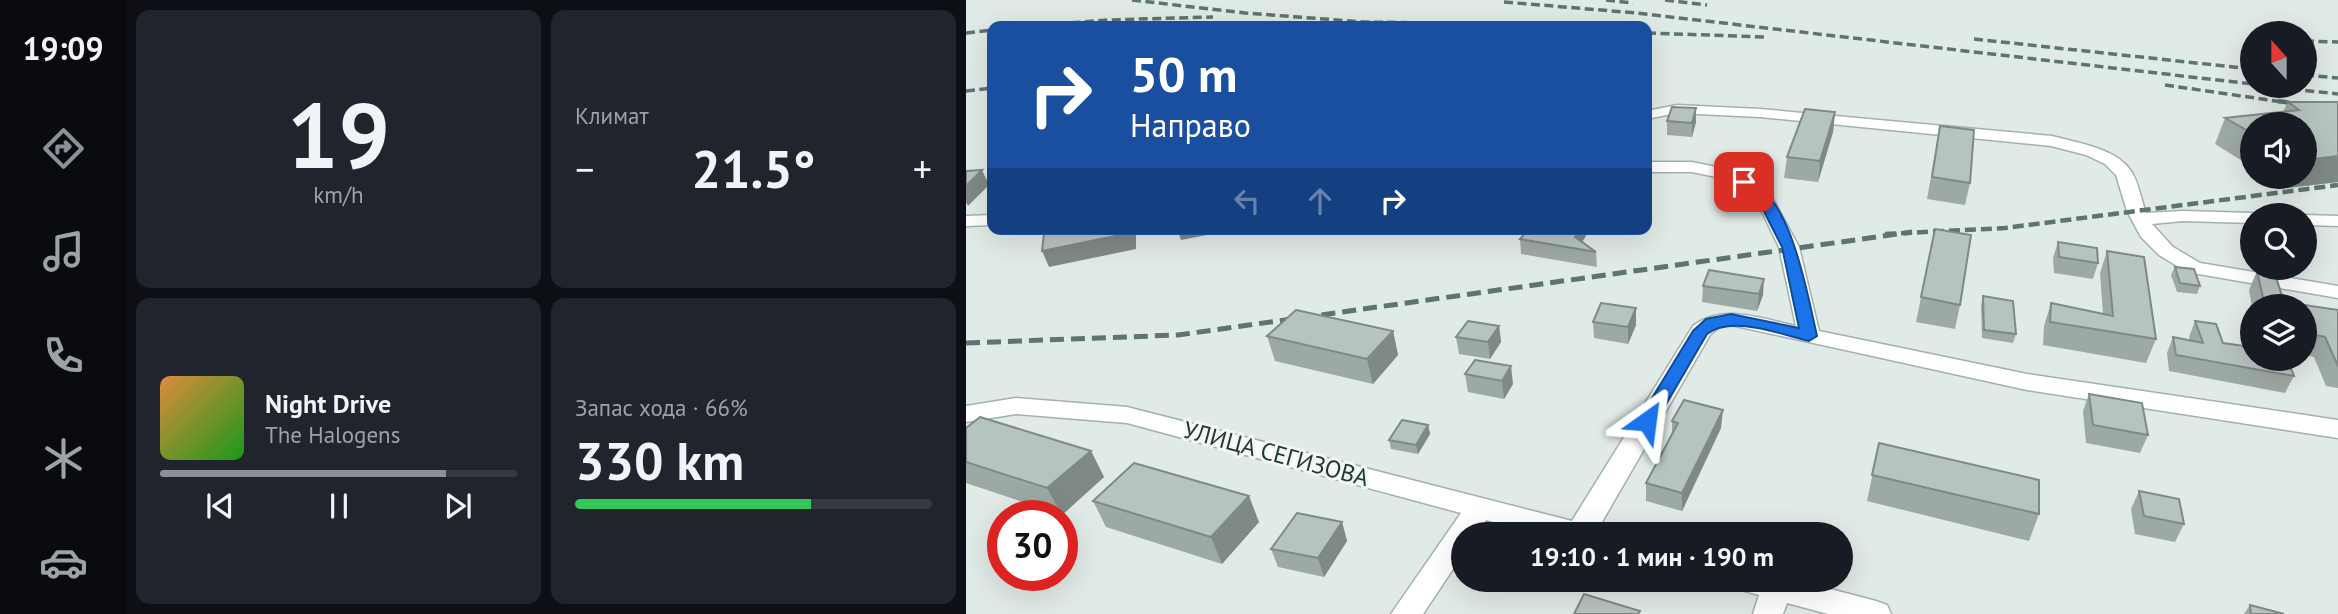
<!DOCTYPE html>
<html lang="ru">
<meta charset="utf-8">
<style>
:root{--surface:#171b24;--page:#20242c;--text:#f1f3f6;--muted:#9ea1a6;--line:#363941;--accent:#8c9099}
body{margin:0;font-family:"PT Sans",sans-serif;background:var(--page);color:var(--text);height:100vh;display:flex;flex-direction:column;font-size:26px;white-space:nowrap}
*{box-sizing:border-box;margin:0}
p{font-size:23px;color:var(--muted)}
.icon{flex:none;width:38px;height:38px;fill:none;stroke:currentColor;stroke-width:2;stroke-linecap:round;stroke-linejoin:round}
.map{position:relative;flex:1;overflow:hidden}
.side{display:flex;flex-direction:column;gap:10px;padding:10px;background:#0d0f14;width:840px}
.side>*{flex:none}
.top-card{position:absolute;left:21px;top:21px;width:665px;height:214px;border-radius:14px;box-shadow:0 7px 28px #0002;background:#1a4fa0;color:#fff;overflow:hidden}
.needle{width:46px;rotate:339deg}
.fabs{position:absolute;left:1274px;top:21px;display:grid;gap:14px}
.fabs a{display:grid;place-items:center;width:77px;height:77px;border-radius:50%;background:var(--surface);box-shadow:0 7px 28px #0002;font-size:35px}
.speed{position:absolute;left:21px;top:500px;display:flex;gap:14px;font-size:35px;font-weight:700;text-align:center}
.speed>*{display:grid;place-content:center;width:91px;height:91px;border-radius:50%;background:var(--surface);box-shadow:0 7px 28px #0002;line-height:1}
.speed .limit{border:10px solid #d22;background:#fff;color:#111}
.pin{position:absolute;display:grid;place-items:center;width:60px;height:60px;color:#fff;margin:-30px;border-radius:14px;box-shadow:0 4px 10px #0006}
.me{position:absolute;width:77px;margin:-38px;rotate:31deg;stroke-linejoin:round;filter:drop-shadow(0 0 5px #0008)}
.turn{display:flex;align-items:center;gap:24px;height:147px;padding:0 28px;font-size:32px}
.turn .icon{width:91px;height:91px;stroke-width:2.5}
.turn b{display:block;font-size:49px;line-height:60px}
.lanes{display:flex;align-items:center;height:66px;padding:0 28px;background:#0003;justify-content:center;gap:35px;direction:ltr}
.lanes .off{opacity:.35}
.big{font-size:52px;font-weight:700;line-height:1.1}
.side .tile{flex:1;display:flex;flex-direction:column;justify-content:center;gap:10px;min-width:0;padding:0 24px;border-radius:14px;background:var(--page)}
.side .dial{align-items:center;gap:0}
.dial b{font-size:91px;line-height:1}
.song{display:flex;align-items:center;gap:21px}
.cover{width:84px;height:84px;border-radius:10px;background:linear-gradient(135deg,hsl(30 70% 55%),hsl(120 70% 35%))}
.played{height:7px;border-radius:4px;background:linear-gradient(90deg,var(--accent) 80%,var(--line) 80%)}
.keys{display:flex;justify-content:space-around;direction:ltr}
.heat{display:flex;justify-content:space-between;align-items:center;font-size:38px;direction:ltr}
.charge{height:10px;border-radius:5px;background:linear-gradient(90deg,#34c759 66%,var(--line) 0)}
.side .tiles{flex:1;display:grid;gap:10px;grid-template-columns:repeat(2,1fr)}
.trip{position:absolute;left:485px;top:522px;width:402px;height:70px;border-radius:35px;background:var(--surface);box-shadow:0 7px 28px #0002;font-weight:700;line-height:70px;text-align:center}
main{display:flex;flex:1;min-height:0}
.dock{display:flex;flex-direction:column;width:126px;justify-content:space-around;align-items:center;background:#090b0e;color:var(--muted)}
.dock .icon{width:49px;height:49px}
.dock .active{color:var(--accent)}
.dock b{font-size:32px;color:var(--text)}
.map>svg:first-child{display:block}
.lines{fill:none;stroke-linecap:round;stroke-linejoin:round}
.minor-casing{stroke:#a3b1ad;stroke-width:3}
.minor{fill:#fff;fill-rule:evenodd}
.rail-far2{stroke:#5d746f;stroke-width:3.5;stroke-dasharray:9 4.5;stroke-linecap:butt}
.rail-far1{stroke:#5d746f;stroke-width:4.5;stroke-dasharray:11 5;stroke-linecap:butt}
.rail{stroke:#5d746f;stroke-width:5;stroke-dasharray:14 7;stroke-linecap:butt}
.wall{fill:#9da9a4}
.shaded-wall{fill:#7f8986}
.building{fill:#b6c4bf;stroke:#7f8986;stroke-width:2}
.route{fill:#1a73e8;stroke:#114b97;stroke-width:2}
.labels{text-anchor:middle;stroke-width:6;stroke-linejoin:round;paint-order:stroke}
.near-street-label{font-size:24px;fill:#223834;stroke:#f0f7f4}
</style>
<main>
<nav class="dock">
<b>19:09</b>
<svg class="icon active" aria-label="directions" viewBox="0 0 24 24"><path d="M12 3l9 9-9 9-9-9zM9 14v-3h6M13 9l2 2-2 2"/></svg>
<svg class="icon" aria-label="music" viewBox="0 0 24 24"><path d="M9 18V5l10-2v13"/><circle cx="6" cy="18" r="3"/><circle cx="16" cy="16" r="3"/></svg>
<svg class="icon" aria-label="phone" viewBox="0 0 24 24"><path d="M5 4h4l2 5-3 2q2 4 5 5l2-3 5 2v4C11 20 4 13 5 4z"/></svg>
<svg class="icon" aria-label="climate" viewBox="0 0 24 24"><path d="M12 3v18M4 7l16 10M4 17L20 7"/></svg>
<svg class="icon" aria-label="car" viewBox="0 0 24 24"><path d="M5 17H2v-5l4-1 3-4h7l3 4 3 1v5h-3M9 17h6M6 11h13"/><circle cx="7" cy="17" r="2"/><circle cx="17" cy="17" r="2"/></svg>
</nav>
<section class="side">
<div class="tiles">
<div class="tile dial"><b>19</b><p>km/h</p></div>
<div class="tile"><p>Климат</p>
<div class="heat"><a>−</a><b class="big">21.5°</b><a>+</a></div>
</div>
<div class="tile">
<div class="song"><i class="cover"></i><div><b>Night Drive</b><p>The Halogens</p></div></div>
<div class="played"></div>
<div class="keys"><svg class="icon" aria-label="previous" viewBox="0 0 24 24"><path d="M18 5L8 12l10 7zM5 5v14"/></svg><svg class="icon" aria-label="pause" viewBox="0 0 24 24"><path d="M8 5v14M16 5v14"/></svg><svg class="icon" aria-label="next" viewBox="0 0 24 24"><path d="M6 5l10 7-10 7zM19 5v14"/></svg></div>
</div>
<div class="tile"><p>Запас хода · 66%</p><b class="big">330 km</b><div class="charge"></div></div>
</div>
</section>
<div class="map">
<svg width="1372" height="614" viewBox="0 0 1372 614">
<rect width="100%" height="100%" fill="#e0eae6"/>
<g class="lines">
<defs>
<g id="minor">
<path d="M711,105L794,109L1086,136C1111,143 1150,148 1165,171C1173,183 1175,200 1180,213L1217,211L1286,213L1293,215H1286V223L1217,221L1186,224L1207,247L1234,263L1372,286V298L1221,272L1193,255L1175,237L1161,211L1150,175L1139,164L1120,155L1085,146L794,117L711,113L681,119V111Z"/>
<path d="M681,162H726L755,168L801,188L833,247L853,331L1061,374L1372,420V438L1061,390L765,325L753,327L744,335L629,534H573L520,520L511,534H497V554L457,614H425L495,513L161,423L50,414L0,422V406L50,398L161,407L606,521L727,326C757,303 796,319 830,326L813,247L788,195L750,177L726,172H681Z"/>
<path d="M26,215V225L0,226V216Z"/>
<path d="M1336,215H1339L1372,216V226L1339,225V215Z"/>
<path d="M763,579H826L910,601L921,605L925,614H862L821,603L817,614H787L793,595L768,588Z"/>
</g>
</defs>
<use href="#minor" class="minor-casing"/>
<use href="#minor" class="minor"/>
<g class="rail-far2">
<path d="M166,0L279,13L398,22L648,26"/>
<path d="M640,0L667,3"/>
<path d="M699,0L741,5"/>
<path d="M538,2L670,13L1286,84"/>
<path d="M65,26L142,20L247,17"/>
<path d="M0,33L26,30"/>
<path d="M681,33L800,37"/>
<path d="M1008,39L1286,69"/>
<path d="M1339,41L1372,42"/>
<path d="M1339,75L1372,78"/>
<path d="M1199,85L1324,103"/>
<path d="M1299,86L1372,94"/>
<path d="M0,91L26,88"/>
</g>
<g class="rail-far1">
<path d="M1312,101L1372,110"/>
<path d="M919,234L1039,228L1372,185"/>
</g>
<path class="rail" d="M0,343L212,335L946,232"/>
</g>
<g class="wall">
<path d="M1322,102H1372V182L1321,188L1302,177H1339V124H1286V167L1249,144L1259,118L1317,112Z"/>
<path d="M869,112L867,132L852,182L818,178L821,157Z"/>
<path d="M701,121L730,122L726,137L701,135Z"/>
<path d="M974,126L1004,183L999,205L961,199Z"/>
<path d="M624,229L616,242L630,252L631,267L555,254L554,239Z"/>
<path d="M969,229L994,305L989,329L950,322Z"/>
<path d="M1092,242L1132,263L1127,279L1088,273L1087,258Z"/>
<path d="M1141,251L1190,339L1180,363L1077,345L1078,326L1085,303L1137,314L1134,273Z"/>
<path d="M1209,267L1234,286L1231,294L1211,292L1205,275Z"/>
<path d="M1291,271L1318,302L1372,310V388L1360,386L1348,357L1339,355V306L1286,307L1283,290Z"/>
<path d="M737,286L797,295L791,311L736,302Z"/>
<path d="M1017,296L1050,334L1047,343L1016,338L1015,305Z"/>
<path d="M670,308V325L662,344L628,338L627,322Z"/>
<path d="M1229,321L1257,343L1328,376L1319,393L1203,371L1201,353L1207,337L1224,340L1223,337Z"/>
<path d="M533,326L535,342L524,359L493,354L490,337Z"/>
<path d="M427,331L432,355L407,384L309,361L301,336Z"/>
<path d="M499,374L547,384L538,399L502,392Z"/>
<path d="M1123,394L1182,435L1174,453L1120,443L1117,411Z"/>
<path d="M706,421L755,428L716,511L680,501V483L706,435Z"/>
<path d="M462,425L464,434L452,454L425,449L423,440Z"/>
<path d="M0,428L125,451L138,477L96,515L0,483Z"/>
<path d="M913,443L1073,514L1063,541L901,501Z"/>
<path d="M1173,491L1218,524L1209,542L1169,534L1165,509Z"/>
<path d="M127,501L293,522L256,564L140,527Z"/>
<path d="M376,522L381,541L358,577L312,567L305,549Z"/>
<path d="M1284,605L1318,614H1278Z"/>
</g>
<g class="shaded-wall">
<path d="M730,108V122L726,137V123Z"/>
<path d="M869,112L867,132L852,182L854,161Z"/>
<path d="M1372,156V182L1321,188L1326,177H1339V160Z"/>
<path d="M16,170L23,185L2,206L0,202V186Z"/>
<path d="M164,229H168L170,233V249L83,267L76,251Z"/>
<path d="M211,229H272L215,240Z"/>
<path d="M614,229H624L612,249L609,237Z"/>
<path d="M798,279L797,295L791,311L793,294Z"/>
<path d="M670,308V325L662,344V327Z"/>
<path d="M533,326L535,342L524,359L522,342Z"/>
<path d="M427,331L432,355L407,384L401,359Z"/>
<path d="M545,366L547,384L538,399L536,381Z"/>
<path d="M757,410L755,428L716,511V493Z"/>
<path d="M462,425L464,434L452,454L450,445Z"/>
<path d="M125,451L138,477L96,515L81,488Z"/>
<path d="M283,496L293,522L256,564L245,537Z"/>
<path d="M376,522L381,541L358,577L352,558Z"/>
</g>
<g class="building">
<path d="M1322,102H1372V156L1339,160V124H1286V133L1259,118L1333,110Z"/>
<path d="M706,107L730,108L726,123L701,121Z"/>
<path d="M839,109L869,112L854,161L821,157Z"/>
<path d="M974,126L1008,130L1004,183L966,177Z"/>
<path d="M16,170L0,186V171Z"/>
<path d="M102,229H164V233L76,251L78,234Z"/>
<path d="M563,229H614L609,237L630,252L554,239Z"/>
<path d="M969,229L1005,235L994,305L955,297Z"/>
<path d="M1092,242L1131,248L1132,263L1093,257Z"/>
<path d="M1141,251L1178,257L1190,339L1084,322L1085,303L1147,316Z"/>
<path d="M1209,267L1228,269L1234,286L1214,283Z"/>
<path d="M743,270L798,279L793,294L737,286Z"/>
<path d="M1291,271L1309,274L1318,302L1372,310V366L1359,337L1339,333V306H1299Z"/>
<path d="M1017,296L1047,301L1050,334L1018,330Z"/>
<path d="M635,303L670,308L662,327L627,322Z"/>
<path d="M330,310L427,331L401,359L301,336Z"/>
<path d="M502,321L533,326L522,342L490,337Z"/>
<path d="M1229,321L1250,324L1257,343L1286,347V359H1321L1328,376L1210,355L1207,337L1237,343Z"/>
<path d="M509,360L545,366L536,381L499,374Z"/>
<path d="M1123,394L1176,403L1182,435L1127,425Z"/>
<path d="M718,400L757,410L716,493L680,483L712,423L706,421Z"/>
<path d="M14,417L125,451L81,488L0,462V428Z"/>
<path d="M436,420L462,425L450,445L423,440Z"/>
<path d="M913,443L1073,480V514L906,475Z"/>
<path d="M168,463L283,496L245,537L127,501Z"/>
<path d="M1173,491L1213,499L1218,524L1178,516Z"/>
<path d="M331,513L376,522L352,558L305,549Z"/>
<path d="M618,594L674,611L672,614H608Z"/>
<path d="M1284,605L1318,614H1285Z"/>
</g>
<path class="route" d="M778,178C825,192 841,293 851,336L843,341C813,334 766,315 741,334L688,425H674L672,421L727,331L740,319L765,314L833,328L816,247L789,194L772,182Z"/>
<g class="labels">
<g class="near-street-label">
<text transform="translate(310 454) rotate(15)" y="8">УЛИЦА СЕГИЗОВА</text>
</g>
</g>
</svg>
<div class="fabs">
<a><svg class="needle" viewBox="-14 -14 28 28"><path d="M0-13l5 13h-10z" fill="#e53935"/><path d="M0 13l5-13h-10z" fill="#9ea1a6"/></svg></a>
<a><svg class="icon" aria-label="sound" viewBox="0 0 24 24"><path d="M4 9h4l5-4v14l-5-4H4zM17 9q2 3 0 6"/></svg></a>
<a><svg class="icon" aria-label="search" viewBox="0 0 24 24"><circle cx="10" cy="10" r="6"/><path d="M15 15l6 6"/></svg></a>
<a><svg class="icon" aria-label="layers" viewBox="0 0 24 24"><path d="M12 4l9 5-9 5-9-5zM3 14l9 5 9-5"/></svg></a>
</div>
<div class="speed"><div class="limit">30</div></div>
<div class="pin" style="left:778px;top:182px;background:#d93025"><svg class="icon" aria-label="arrive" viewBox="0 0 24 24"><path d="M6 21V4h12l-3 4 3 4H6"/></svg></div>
<svg class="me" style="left:681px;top:421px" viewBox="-20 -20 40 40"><path d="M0-17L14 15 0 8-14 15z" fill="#1a73e8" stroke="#fff" stroke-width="4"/></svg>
<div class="trip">19:10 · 1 мин · 190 m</div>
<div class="top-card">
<div class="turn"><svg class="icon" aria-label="right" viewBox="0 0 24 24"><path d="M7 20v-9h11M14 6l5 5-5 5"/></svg><div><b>50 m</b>Направо</div></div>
<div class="lanes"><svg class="icon off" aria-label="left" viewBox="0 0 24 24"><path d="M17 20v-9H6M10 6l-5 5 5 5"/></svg><svg class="icon off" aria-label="ahead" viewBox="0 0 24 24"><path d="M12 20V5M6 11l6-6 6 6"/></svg><svg class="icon" aria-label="right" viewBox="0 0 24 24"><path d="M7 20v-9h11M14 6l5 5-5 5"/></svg></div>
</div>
</div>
</main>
